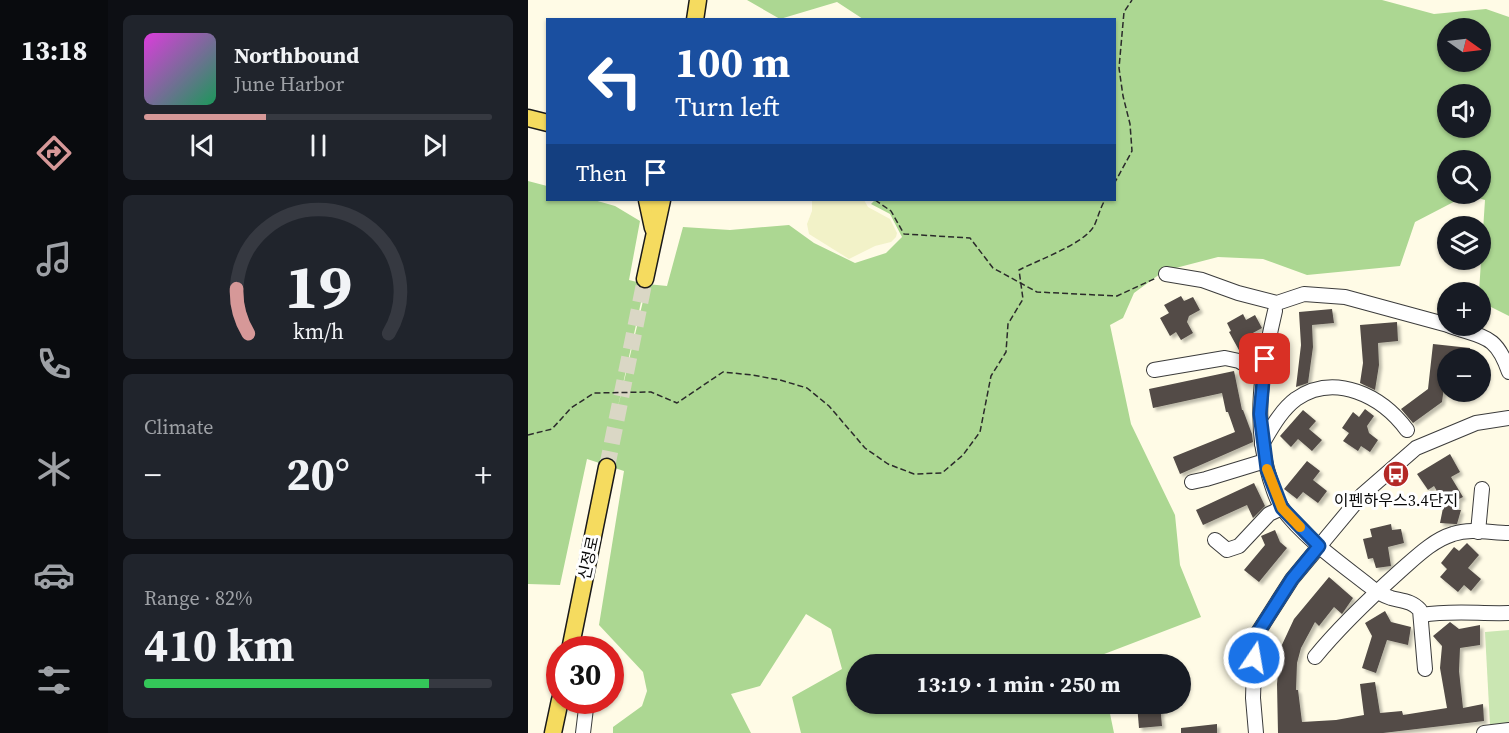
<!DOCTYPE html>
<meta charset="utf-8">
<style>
:root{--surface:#171b24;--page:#20242c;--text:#f1f3f6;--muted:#9ea1a6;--line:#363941;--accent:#d69898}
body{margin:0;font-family:"Source Serif 4","Noto Sans KR",serif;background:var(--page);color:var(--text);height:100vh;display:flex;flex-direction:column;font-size:22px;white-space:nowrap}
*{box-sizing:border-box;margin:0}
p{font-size:20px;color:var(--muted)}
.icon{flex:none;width:33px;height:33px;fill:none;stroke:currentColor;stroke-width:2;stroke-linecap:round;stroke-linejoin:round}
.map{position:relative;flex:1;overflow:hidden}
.side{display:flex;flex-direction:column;gap:15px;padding:15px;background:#0d0f14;width:420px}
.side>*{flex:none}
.banner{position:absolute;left:18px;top:18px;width:570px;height:183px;border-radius:0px;box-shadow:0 2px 4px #0004;background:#1a4fa0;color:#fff;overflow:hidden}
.needle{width:39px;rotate:104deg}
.fabs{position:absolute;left:909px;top:18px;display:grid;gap:12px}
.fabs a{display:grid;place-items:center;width:54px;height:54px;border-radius:50%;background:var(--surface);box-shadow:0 2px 4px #0004;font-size:30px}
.speed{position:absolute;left:18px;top:636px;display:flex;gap:12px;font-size:30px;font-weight:700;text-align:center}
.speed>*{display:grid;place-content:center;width:78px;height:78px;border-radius:50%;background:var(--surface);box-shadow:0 2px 4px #0004;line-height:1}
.speed .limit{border:9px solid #d22;background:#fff;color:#111}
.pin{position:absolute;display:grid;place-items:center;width:51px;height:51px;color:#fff;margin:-26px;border-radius:12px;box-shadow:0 3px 9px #0006}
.me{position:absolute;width:66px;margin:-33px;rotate:12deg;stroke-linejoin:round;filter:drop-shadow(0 0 4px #0008)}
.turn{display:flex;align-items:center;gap:21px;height:126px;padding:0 30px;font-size:27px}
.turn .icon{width:78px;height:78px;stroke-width:2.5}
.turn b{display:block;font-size:42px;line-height:51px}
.then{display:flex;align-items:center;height:57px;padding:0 30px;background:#0003;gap:12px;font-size:22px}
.big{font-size:45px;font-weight:700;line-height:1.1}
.side .card{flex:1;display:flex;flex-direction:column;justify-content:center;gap:9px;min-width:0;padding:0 21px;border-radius:9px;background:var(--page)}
.side .dial{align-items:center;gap:0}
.dial svg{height:156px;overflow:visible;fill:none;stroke:var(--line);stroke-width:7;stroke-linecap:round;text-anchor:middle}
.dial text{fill:var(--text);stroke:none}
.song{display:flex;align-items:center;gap:18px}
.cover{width:72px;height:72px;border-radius:9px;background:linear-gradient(135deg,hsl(300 70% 55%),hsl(150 70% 35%))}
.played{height:6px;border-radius:3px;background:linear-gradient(90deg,var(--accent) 35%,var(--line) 35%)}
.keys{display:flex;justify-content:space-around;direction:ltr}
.heat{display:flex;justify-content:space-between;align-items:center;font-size:33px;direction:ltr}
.charge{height:9px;border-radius:4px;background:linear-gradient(90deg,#34c759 82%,var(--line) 0)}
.trip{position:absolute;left:318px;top:654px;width:345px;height:60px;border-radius:30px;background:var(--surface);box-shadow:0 2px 4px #0004;font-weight:700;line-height:60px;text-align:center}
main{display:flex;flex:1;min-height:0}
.dock{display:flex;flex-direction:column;width:108px;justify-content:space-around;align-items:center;background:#090b0e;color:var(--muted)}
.dock .icon{width:42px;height:42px}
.dock .current{color:var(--accent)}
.dock b{font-size:27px;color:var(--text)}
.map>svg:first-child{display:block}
.farmland{fill:#f2f2c8}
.green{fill:#cae6b2}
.forest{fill:#acd792;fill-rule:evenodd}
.building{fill:#524b46;filter:url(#shadow)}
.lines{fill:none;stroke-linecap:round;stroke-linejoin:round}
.major-tunnel{stroke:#dad7c5;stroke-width:16;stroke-dasharray:16 8;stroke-linecap:butt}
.minor-casing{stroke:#3c3c3c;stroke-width:16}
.major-casing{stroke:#1a1a1a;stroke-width:19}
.path{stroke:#2b2b2b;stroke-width:1.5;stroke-dasharray:6 3;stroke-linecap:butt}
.minor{stroke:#fff;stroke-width:14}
.major{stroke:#f5db5f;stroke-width:16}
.route-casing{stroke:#114b97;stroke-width:15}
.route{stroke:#1a73e8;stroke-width:10}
.slow{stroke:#f59e0b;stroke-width:10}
.labels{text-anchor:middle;stroke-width:6;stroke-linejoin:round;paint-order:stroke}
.poi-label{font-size:16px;fill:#090909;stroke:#fff}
.street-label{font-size:16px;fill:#090909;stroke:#fff}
</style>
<main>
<nav class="dock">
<b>13:18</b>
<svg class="icon current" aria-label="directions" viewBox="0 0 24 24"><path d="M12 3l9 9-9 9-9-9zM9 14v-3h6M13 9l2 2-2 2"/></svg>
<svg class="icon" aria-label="music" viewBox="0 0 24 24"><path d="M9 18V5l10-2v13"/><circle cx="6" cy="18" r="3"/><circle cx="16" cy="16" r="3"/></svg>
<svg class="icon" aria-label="phone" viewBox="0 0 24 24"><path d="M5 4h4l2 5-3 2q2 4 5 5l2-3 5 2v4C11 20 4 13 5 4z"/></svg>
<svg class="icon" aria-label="climate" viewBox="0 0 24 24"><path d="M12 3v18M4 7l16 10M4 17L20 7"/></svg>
<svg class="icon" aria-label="car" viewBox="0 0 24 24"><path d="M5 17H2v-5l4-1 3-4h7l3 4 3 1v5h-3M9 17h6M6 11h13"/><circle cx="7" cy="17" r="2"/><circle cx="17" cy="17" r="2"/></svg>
<svg class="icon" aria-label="filters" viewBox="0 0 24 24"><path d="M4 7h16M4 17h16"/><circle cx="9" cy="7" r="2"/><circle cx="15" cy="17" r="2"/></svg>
</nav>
<section class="side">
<div class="card">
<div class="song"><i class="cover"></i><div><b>Northbound</b><p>June Harbor</p></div></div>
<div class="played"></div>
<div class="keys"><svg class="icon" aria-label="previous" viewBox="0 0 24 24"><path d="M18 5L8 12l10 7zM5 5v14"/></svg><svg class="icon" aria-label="pause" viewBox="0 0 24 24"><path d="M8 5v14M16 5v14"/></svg><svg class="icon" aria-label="next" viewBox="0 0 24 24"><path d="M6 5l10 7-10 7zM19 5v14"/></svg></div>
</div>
<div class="card dial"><svg viewBox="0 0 100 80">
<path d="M14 69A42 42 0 1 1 86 69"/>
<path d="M14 69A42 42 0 0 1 8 46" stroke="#d69898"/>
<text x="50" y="56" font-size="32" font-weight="700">19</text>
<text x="50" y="72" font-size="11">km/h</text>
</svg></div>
<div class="card"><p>Climate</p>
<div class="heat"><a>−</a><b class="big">20°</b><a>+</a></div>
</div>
<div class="card"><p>Range · 82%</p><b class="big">410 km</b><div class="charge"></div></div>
</section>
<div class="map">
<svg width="981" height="733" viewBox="0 0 981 733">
<defs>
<filter id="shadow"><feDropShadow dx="3" dy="3" stdDeviation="1.5" flood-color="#0004"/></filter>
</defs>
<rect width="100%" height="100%" fill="#fffbe6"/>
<path class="farmland" d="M284,200H336L340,207L362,219L369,233L368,237L363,242L347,246L321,259L281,234L279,224L284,211Z"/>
<path class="green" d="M981,630V724L962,725L957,632Z"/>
<path class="forest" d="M219,0H854L906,14L958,9L981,17V316L953,302L951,292L957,200L939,195L887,222L872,266L779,275L735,259L690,257L636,271L606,293L595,318L582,325L603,424L647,515L652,565L673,617L571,656L572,664H328V704H580L586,733H273L264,697L314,669L303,629L278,614L232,686L203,694L223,733H85V727L114,706L119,691L115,672L71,625L96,471L59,459L32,585L0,584V181L19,186L20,200H66L87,206L112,221L101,280L117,284L89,411L119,284L139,286L155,227L202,230L261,225L286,243L327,263L358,253L374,237L362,214L343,204L347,200H586V20L335,19L309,2L252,19ZM920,28H952V62H920ZM920,94H952V128H920ZM920,160H952V194H920Z"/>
<g class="building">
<path d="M653,296L656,301L665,297L672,310L661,316L659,322L665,333L653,340L648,332L642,336L632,318L641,313L636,305Z"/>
<path d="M804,309L806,323L784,325L785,347L780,383L768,387L773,345L771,312Z"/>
<path d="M715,314L718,320L727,315L734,328L723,334L722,341L728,352L720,356L712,352L701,332L703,331L699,323Z"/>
<path d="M869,322L870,341L850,343L851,365L847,390L832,383L835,363L832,325Z"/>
<path d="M905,344L942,348L941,358H920L914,402L885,423L873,409L900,389Z"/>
<path d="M706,371L714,410H715L724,434L725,442L652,474L645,457L707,432L700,412H698L694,393L625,408L621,389Z"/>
<path d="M837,409L846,416L839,426L841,433L850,440L842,452L833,446L830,451L815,441L821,433L814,428L825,412L831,417Z"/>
<path d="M775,410L788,421L781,429L794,440L784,451L770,439L763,447L752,436Z"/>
<path d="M922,454L932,472L923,477L935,497L931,499L930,510H933L929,524H927L912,523L916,503L906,486L900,490L889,474Z"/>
<path d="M779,461L792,471L785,480L799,491L790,503L775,492L769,499L756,489Z"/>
<path d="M726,483L737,506L725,518L719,505L675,525L668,510Z"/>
<path d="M863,524L864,530L873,529L876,543L860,547L863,566L848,568L845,558L840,559L835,539L844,537L842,529Z"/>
<path d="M747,530L752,542L759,548L731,582L716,570L737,545L733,536Z"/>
<path d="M939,543L951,555L940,568L953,579L943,591L936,585L930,592L912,577L919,569L913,563L926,547L931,551Z"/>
<path d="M801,577L825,598L814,614L806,607L791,626L787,622L773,648L769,663L768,690H770L774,722L808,720L836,715L832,684L847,682L852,713L874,711L875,715L919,708L912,668L914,646L905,636L922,622L931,629L952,625V645L932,648L931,671L935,708L955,704L956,721L855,733H750L749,684L752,649L766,619Z"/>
<path d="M857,611L863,622L883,627L880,645L859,640L848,673L834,668L844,636L837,623Z"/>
<path d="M609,704H632L634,726L611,728Z"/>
<path d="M689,724V733H653V728Z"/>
</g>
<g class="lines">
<path class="major-tunnel" d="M79,467L117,279"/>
<defs>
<g id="minor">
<path d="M638,274L674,280L710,293L749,303L776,294L817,297L920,325"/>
<path d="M747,311C734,366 724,423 742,479C745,488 748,500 754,508C775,537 812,563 840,585C847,591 854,595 863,598C875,601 884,601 892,610L897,669"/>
<path d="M922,326C956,338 968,334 981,372"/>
<path d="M626,370L697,358L711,361L735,375"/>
<path d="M734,444C743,429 753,410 768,399C807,372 854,396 879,430"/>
<path d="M664,482L678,479L737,461"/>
<path d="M950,532L954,489"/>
<path d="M687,540L699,550L711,546L741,514L754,508"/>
<path d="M894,615C923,610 952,614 981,613"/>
<path d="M787,657C813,625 842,598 872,571C888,557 905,540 925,534C943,528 963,533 981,533"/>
<path d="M55,733L59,700"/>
<path d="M728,733L725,698L727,637L764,579L834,495L888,448L948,423L981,418"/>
<path d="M956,733L981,730"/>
</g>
<g id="major">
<path d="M167,20L170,0"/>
<path d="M0,118L20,123"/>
<path d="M119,200L125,228"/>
<path d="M117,279L134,200"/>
<path d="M42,650L79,467"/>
<path d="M25,733L32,700"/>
</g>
</defs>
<use href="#minor" class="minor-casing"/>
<use href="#major" class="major-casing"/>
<g class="path">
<path d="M586,184L604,151L602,124L595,96L591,68L596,12L604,0"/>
<path d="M347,200L363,211L376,234L442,238L465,268L509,292L589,296L628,278"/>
<path d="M0,435L24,429L43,408L66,393L123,392L149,403L195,372L224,375L252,380L279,388L301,406L337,448L360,464L386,474L414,473L435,455L452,432L463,376L478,352L480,324L495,299L491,270C510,260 556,244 566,226C570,218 572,208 577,200"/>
</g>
<use href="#minor" class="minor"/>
<use href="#major" class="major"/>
</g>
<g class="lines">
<defs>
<path id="route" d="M726,658L727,637L764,579L791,546L754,508L739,469L732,414L737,359"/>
</defs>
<use href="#route" class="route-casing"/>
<use href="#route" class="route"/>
<path class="slow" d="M739,469L754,508L772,527"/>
</g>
<defs>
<symbol id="bus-disc" viewBox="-11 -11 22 22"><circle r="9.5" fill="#b42926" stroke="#fff"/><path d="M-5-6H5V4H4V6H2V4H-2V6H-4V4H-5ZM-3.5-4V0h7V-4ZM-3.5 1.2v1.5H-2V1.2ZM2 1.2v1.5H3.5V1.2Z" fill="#fff"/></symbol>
</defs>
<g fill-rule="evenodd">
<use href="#bus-disc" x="853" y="459" width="30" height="30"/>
</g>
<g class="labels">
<g class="poi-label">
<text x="868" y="506">이펜하우스3.4단지</text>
</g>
<g class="street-label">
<text transform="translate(60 558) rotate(-78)" y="6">신정로</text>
</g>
</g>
</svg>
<div class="fabs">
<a><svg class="needle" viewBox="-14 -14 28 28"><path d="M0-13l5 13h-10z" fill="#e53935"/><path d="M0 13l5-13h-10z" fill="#9ea1a6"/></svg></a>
<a><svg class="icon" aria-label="sound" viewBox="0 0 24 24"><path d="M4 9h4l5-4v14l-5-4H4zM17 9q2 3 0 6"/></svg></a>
<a><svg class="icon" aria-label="search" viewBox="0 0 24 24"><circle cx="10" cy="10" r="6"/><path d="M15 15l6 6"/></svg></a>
<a><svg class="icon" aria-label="layers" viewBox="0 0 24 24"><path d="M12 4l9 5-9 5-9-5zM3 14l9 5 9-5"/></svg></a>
<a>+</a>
<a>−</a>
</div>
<div class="speed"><div class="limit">30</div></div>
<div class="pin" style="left:737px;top:359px;background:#d93025"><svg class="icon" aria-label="arrive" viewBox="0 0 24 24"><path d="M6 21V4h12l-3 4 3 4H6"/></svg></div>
<svg class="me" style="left:726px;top:658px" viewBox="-20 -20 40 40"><circle r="17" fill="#1a73e8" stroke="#fff" stroke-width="3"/><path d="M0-11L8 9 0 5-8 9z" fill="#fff"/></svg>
<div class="trip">13:19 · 1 min · 250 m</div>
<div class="banner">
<div class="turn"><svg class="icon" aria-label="left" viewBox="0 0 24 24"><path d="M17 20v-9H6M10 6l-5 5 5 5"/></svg><div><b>100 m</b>Turn left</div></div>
<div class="then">Then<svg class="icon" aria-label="arrive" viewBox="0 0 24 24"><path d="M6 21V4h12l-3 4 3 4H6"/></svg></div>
</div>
</div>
</main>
